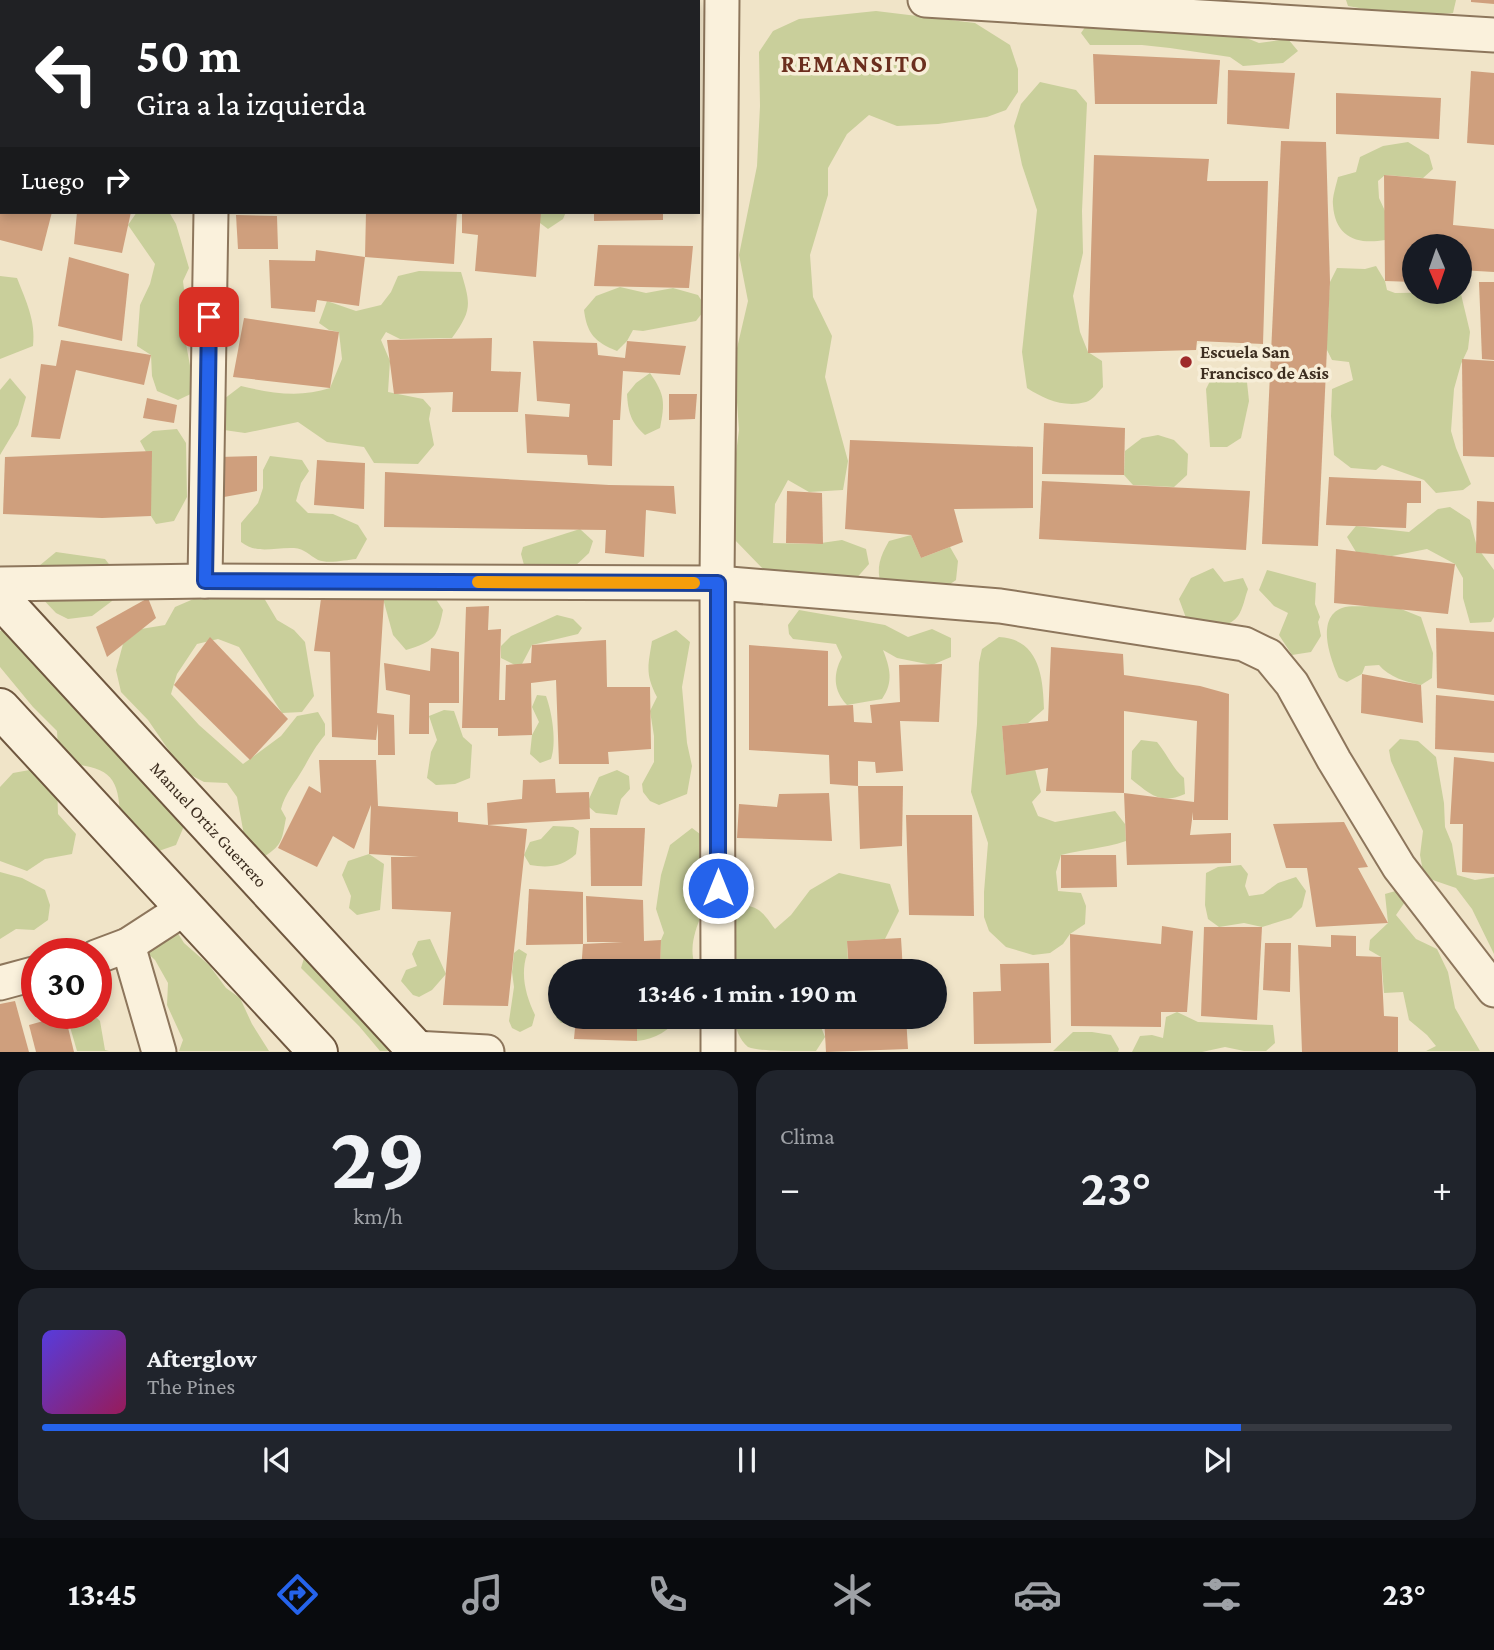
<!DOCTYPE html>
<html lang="es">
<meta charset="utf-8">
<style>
:root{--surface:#171b24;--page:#20242c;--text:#f1f3f6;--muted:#9ea1a6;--line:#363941;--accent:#2563eb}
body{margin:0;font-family:"Crimson Pro",serif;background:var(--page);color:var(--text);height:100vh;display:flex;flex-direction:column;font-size:26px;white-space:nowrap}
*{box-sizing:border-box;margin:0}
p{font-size:23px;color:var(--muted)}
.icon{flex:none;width:38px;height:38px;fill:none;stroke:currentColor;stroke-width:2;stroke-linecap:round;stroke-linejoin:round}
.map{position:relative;height:1052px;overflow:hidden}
.sheet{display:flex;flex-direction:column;gap:18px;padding:18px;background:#0d0f14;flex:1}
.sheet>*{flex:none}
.hud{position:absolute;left:0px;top:0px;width:700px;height:214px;box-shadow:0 4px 10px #0003;background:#202124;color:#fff;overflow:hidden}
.needle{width:46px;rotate:178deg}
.controls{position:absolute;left:1402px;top:234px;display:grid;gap:14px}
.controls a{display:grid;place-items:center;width:70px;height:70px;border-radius:50%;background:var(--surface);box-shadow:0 4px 10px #0003;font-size:35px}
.speed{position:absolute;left:21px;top:938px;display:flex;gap:14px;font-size:35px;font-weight:700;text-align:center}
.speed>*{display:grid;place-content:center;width:91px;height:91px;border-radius:50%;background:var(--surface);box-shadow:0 4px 10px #0003;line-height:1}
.speed .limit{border:10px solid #d22;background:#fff;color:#111}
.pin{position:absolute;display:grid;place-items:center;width:60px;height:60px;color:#fff;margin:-30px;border-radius:14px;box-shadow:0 4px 10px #0006}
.me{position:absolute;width:77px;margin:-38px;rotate:0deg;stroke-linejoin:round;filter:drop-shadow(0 0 5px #0008)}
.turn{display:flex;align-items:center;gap:24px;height:147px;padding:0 21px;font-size:32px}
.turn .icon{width:91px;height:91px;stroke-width:2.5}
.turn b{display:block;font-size:49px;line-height:60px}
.then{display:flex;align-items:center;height:66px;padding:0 21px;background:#0003;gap:14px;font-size:26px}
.big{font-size:52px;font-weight:700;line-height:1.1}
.sheet .card{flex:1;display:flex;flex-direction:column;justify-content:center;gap:10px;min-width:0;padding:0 24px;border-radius:21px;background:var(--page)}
.sheet .dial{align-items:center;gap:0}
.dial b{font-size:91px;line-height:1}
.song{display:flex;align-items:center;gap:21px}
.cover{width:84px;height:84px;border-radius:10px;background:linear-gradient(135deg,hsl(250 70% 55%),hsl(330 70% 35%))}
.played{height:7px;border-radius:4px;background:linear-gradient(90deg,var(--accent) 85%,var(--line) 85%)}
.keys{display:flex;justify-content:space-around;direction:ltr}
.heat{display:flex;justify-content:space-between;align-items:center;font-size:38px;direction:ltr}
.sheet .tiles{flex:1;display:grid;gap:18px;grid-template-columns:1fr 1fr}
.card:last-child{grid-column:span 2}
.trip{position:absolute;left:548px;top:959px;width:399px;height:70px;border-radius:35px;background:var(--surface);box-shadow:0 4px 10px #0003;font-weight:700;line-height:70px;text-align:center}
.menu{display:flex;height:112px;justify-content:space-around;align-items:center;background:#090b0e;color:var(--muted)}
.menu .icon{width:49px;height:49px}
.menu .on{color:var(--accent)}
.menu b{font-size:32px;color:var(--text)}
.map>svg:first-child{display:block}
.green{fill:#c9cf9b}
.building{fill:#cf9f7d}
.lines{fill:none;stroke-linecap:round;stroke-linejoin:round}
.street-casing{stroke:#8d765c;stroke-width:37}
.secondary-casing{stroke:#6f573f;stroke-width:42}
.street{stroke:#faf1dc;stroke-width:33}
.secondary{stroke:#faf1dc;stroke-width:38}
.route-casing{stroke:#184099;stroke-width:18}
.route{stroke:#2563eb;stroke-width:12}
.slow{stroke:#f59e0b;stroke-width:12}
.poi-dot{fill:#9e2a2b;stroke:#f7eed8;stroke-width:2.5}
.labels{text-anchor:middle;stroke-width:7;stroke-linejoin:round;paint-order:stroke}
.poi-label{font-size:18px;font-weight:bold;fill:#3d2e20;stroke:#f7eed8;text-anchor:start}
.street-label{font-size:18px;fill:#3d2e20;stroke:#f7eed8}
.district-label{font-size:24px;font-weight:bold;letter-spacing:2px;fill:#6b2e1e;stroke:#f7eed8}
</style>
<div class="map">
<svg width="1494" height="1052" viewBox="0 0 1494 1052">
<rect width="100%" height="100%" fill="#f0e4c8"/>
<g class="green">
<path d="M1346,0H1456L1453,13L1408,17L1348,6Z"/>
<path d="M876,11L975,23L1010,45L1018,69V92L1006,110L987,117L938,124L897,126L869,115L847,134L828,168V195L810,255L813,297L832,336L825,377L848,461L843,490L809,492L788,480L775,504L773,543L814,544L842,540L866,549L869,564L854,581L765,571L733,538L731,492L739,430L734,361L748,301L739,255L757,166L760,106L759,52L773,31L799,19Z"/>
<path d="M1090,20L1234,33L1259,43L1288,39L1298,51L1283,63L1243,66L1230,57L1170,48L1142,45H1090L1081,33Z"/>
<path d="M1040,82L1076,90L1087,103L1082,211L1083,253L1073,296L1080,332L1088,352L1102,361L1103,387C1098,392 1093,400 1086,402C1064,408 1044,399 1027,388L1022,352L1037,210L1022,165L1014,126L1021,104Z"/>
<path d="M1408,142L1429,155L1433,169L1423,178L1385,175L1378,181L1379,198L1385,211V240C1357,245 1335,237 1333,205C1332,197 1336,186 1338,177L1356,172L1360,157L1383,146Z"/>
<path d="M137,212H169L176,224L189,268L183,281L186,306V344L195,392L178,400L157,391L152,376L151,355L137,346L140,305L150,284L155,264L128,225Z"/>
<path d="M538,212H566L563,219L548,229L540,223Z"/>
<path d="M1376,266L1385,281L1387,290L1395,293L1460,292V290L1470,332L1468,349L1461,364L1454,389L1451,431L1456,448L1471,484L1463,490L1436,493L1424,480L1382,465L1376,470L1351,468L1334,455L1331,416L1332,389L1353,380L1349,362L1332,360L1326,348L1330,282L1337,268L1365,269Z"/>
<path d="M419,271L461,272C471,305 472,310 452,338L400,339L386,332L381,340L390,361L388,392L423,399L431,408L429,419L434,445L418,464L374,463L364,447L327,442L298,422L245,433L224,430L220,402L241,386C271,393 300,398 330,388L342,359L339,332L329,330L319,323L327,301L356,311L381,305L391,292L398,276Z"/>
<path d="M0,276L17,278C26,301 36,321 33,346L0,359Z"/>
<path d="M620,287L646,293L673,288L698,295L706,308L696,321L643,331L633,330L627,341L617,351C595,342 587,334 584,310L596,296Z"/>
<path d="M1233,369L1247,382L1249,401L1241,438L1227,447H1210L1206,389L1213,375Z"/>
<path d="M650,373C665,395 665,402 660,428L645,435C631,423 628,412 627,394L636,383Z"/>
<path d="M10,378L26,397L18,425L0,455V390Z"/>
<path d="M177,429L186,443L187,497L174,521L156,524L151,516V461L140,441L153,431Z"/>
<path d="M1158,435L1174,440L1188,454L1187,475L1174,487L1133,485L1124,475L1125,451L1142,438Z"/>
<path d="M270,456L302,460L309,471L301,483L296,501L308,513L333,514L358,525L367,539L356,559C346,560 328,564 318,560C309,555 305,549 294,548C274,547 258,555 241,542V523L258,503L263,488V470Z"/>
<path d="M1450,507L1470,520L1477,547L1494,570V617L1491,622L1470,623L1463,598V578L1455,564L1427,549L1392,556L1356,552L1347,537L1356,526L1409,532L1438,509Z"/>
<path d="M580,529L593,541L589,553L573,568L534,569L524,565L521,554L523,547Z"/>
<path d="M911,535L921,558L950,547L958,561L956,580L946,587L881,585C876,567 880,557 889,541Z"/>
<path d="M56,552L105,559L119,577L112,601L92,616L68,619L56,613L39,595V566Z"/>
<path d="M1213,568L1224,582L1243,578L1248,589C1245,597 1243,609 1238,616C1226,631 1205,628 1189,626L1179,599L1191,578Z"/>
<path d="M1267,570L1316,583L1315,604L1320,617L1318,622L1321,636L1311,652L1292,655L1279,635L1288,613L1274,606L1259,590Z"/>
<path d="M219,588L242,589L264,598L277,620L294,630L305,642L314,696L302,712L282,713L239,647L218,639L197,644L177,674L171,694L199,725L243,764L281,736L297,716L318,712L325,724V735C315,747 311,755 303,769C295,783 285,793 281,809L286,818C282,838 283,845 265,856L246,846L237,797L227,783L204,782L183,771L148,720L121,692L116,670L123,644L141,629L165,625L175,607Z"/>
<path d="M430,590L443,610C437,639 434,641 406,650L393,635L382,595Z"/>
<path d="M1370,606L1401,609L1421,617L1433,653L1432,678L1421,685C1406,682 1389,677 1379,665L1365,666L1362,674L1347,682L1339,678C1331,660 1315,618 1342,608C1350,605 1362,607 1370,606Z"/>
<path d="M799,610L885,625L908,637L932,629L951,638V657L932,665L897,658L883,650C890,668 894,682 882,699L847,705C833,690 833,674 842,657L836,644L793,639L789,634L788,625Z"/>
<path d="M557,615L573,619L582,628L578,634L532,645L522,664L515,665L501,658V646L511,636Z"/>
<path d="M22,622L184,826L176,845L153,853L120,818C119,778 111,768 71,764L58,748L57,731L33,707L0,667V631Z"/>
<path d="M676,630L690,642L682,687L687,743L692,766L687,794L659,805L650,801L643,792L642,784L654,762V736L650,711L657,697C645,674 648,666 652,641Z"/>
<path d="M999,637C1039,639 1043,676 1044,709L1028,723L1002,726L1006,774L1035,769L1041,792L1032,802L1038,816L1055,822L1115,811L1125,824L1126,841C1102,849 1084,849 1061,855L1056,872L1058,891L1081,893L1086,906L1085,924L1070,934L1063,944L1050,953L1033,955L1006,947L989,931L984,917V892L988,843L971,792L977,724L979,663L982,649Z"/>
<path d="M537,695L546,696C552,712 557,743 551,759L540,763L530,754L532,735L539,722L532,707Z"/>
<path d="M444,710L454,711L463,737L472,745L470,778L455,784L436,785L427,778L431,752L437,740L429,716Z"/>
<path d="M1400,739L1418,741L1436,757L1444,803L1445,827L1452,844L1457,875L1475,880L1494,877V954L1472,909L1456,888L1424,877L1420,855L1423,831L1391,761L1389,750Z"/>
<path d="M1141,740L1157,742C1168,755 1172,768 1184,778L1185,794C1160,805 1150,794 1131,779L1132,751Z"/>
<path d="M46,767L57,783L58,814L76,834L72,854L45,859L27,871L0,861V787L13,773Z"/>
<path d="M617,770L629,776L630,789L621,799L617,815L596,813L589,807V799L599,777Z"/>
<path d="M553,826L573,827L579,831L576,854C562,867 548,868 530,865L524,855L530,842L541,839Z"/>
<path d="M692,828L704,837L698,883L707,902C698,923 685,949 698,971H660L661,940L664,933L656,909L661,875L670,845Z"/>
<path d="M369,854L384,864L380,910L357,915L349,908L351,896L342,875L348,861Z"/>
<path d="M1241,865L1248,874L1245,886L1249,896L1263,894L1278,883L1296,877L1306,891L1302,907L1291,918L1262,927L1244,923L1219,927L1208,919L1205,905L1206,873L1218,867Z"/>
<path d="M0,872L22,878L45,890L50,905L48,920L34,930L16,929L0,939Z"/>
<path d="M839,873L890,884L899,911L885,939L847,941L848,961L823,971H732L726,913L739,904C761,907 763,913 775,929L791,915L810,890Z"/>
<path d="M1399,890L1407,899L1396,915L1416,939L1437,949L1448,972L1455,1008L1480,1051H1426L1436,1046L1427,1035L1409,1020L1403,992L1384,993L1381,957L1369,950L1370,940L1388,923L1385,894Z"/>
<path d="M172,924L184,943L209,965L226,988L240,998L252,1024L269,1051H179L183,1040L167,1005L168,983L155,960L144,950Z"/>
<path d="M430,939L446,974L432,990L419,997L413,995L401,981L406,970L417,966L412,954L418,941Z"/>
<path d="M519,949L527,954C520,975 526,996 535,1015L532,1026L520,1032L512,1028L509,1021L514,987L512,972L514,953Z"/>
<path d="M305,955L401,1051H380L359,1026L301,968Z"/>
<path d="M560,972V1017H573V1019L561,1023C546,1007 550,993 556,974Z"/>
<path d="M1177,1012L1198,1022L1273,1025L1275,1043L1266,1051H1244L1225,1047L1202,1052H1132L1140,1036L1152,1035L1163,1038L1166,1017Z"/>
<path d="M74,1013H92L100,1021L105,1050L109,1051H77L68,1020Z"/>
<path d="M652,1017H680C669,1030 656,1039 637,1041V1024Z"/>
<path d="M732,1017H817L825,1037L816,1051C801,1051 760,1052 748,1047C739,1040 736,1027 732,1017Z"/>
<path d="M1073,1032H1092L1111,1035L1119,1049L1118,1052L1053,1051Z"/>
</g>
<g class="building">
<path d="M1471,0H1494V4L1471,2Z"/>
<path d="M1093,54L1220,60L1217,104H1095Z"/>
<path d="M1228,70L1295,73L1289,129L1227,124Z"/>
<path d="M1471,71L1494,73V145L1467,143Z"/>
<path d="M1336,93L1441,98L1439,139L1336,134Z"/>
<path d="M1281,141L1326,142L1330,282L1318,546L1262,544Z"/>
<path d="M1094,155L1209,159L1207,181H1268L1263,344L1197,341L1196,350L1088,353Z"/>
<path d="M1384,175L1456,181L1453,225L1494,229V272L1460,270V247H1414V282L1385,281Z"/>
<path d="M0,212H52L42,251L0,240Z"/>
<path d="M77,212H131L122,253L74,244Z"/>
<path d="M366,212H457L454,264L365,257L359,306L317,300L315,312L271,308L269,260L315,261L316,250L365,257Z"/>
<path d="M462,212H541L536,277L475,271L478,235L462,233Z"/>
<path d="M594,212H663V220L594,221Z"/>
<path d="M236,215L277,216L278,249H238Z"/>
<path d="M598,245L693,246L689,288L594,286Z"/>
<path d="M69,257L129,274L122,341L58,326Z"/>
<path d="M1479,282H1494V360L1482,359Z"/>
<path d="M244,318L339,332L330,388L233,377Z"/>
<path d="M492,338L491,371L521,372L518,412H452L453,392L394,394L387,340Z"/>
<path d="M61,340L151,355L144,385L76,370L60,439L31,437L41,364L56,366Z"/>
<path d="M533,341L597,343L598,355L625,358L627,341L686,346L680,375L623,371L620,420H613L612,466L588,465L587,455L527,453L525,414L569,417L570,404L537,401Z"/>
<path d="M1462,359L1494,361V457L1463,456Z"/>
<path d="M669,394H697L695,419L669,420Z"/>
<path d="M147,398L177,405L174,423L143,418Z"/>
<path d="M1044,423L1125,428L1124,475L1042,474Z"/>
<path d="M850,440L1033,447V508L954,509L963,542L921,558L911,535L845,529Z"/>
<path d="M152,451L151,516L102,518L3,514L5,457Z"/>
<path d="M257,456V491L224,497L219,457Z"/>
<path d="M317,460L365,463L364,509L314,505Z"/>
<path d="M385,472L609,485L674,486L676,514L646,510L644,557L605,553L606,530L384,527Z"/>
<path d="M1329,477L1421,481V503H1407L1406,528L1326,525Z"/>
<path d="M1042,481L1250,491L1246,550L1039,539Z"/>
<path d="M787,491L822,493L823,544L786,543Z"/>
<path d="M1477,501L1494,502V554L1476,553Z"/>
<path d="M1336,549L1455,564L1448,614L1334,603Z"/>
<path d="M322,591L384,600L377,713L394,715L395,755H378V724L376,740L332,737L330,652L314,651Z"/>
<path d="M148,598L156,618L107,657L96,627Z"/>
<path d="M489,606L488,630L501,629L499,700H505L506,665L531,663L532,645L606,640L607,687H650L651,749L608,752L609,764H559L556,680L531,683L532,735L498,736V728H462L466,607Z"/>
<path d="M1436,628L1494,632V695L1437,688Z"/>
<path d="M210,637L288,719L250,760L174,685Z"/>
<path d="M749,645L828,651V706L853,705L854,722L872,723L870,705L900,702L899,665L942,664L939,722L900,721L903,771L876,773L875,762L858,761V786L830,784L829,755L749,750Z"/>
<path d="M1051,647L1123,654L1124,675L1200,686L1229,694L1228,820H1193V812L1190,835L1231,833V863L1127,865L1124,793L1194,802L1197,721L1124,711V793L1046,791L1048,768L1006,775L1002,726L1048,721Z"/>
<path d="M431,648L459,652V703H429V734H409L410,695L386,690L384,663L430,671Z"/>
<path d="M1362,674L1421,685L1423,723L1361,713Z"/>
<path d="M1436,695L1494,701V753L1435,749Z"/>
<path d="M1454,757L1494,762V874L1462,872L1463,824H1450Z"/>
<path d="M319,760H376L378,806L458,812V822L527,829L508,1006L443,1005L451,912L392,909L391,857H419L369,854L371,805L354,849L333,836L317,867L278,848L309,786L321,793Z"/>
<path d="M555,779L556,793L589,792L590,819L488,825L487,803L522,799L523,780Z"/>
<path d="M858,786H903L902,846L860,849Z"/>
<path d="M829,793L832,841L737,838L739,804L777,807L779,794Z"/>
<path d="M906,815H972L974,916L909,915Z"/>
<path d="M1344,822L1368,867L1358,868L1388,923L1316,927L1307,868H1286L1273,824Z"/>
<path d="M590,828H645L642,886H591Z"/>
<path d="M1061,855H1116L1117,887L1061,888Z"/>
<path d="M529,889L583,892V944L526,945Z"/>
<path d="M586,896L643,900L644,941L661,940L660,971H581L583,944L623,942H587Z"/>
<path d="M1162,926L1193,931L1187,1012H1161V1027L1071,1026L1070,934L1161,944Z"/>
<path d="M1204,927H1262L1257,1020L1201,1016Z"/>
<path d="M1331,935L1356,936V956L1381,957L1384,1016L1398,1017V1052H1302L1298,945L1331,947Z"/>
<path d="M901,938L903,971H849L847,941Z"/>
<path d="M1265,943H1291L1290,992L1263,990Z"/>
<path d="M1049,963L1051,1043L974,1044L973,992L1001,991L1000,964Z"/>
<path d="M15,1001L29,1052H0V1004Z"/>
<path d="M65,1015L74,1052H36L29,1025Z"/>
<path d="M576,1017H637V1041L574,1039Z"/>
<path d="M824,1017H906L908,1049L826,1052Z"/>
</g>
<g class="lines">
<defs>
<g id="street">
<path d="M925,0L1494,35"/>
<path d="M214,2L215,0"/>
<path d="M205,581L211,212"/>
<path d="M0,584L205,581L717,583L1000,606L1244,644L1269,656L1292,684L1334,760L1399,867L1494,990"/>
<path d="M128,945L159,1052"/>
<path d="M96,957L128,945L185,908"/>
<path d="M718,971L717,583L722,0"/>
<path d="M0,983L37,973"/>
<path d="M718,1017V1052"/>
<path d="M414,1048L487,1052"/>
</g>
<g id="secondary">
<path id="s1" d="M0,598L418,1052"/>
<path d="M0,708L318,1052"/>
</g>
</defs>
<use href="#street" class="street-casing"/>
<use href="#secondary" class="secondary-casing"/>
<use href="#street" class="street"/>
<use href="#secondary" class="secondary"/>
</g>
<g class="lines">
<defs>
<path id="route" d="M209,317L205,581L718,583V888"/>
</defs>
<use href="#route" class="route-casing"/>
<use href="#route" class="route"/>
<path class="slow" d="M478,582L694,583"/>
</g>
<circle class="poi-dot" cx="1186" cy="362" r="7"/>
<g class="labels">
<g class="poi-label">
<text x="1200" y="358">Escuela San<tspan x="1200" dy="21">Francisco de Asis</tspan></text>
</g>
<g class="street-label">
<text dy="6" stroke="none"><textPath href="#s1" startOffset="308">Manuel Ortiz Guerrero</textPath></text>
</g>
<g class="district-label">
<text x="855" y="72">REMANSITO</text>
</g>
</g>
</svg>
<div class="controls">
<a><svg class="needle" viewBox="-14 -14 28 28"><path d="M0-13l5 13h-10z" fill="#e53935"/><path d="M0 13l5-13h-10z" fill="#9ea1a6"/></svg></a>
</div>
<div class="speed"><div class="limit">30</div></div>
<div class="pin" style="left:209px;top:317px;background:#d93025"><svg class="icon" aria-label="arrive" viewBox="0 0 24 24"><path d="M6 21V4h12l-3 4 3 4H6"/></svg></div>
<svg class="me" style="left:718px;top:888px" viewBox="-20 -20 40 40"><circle r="17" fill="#2563eb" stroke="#fff" stroke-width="3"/><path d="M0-11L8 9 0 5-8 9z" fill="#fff"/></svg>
<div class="trip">13:46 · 1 min · 190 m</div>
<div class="hud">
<div class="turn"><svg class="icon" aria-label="left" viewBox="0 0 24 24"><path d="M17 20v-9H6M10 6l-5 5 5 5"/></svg><div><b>50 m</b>Gira a la izquierda</div></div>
<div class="then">Luego<svg class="icon" aria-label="right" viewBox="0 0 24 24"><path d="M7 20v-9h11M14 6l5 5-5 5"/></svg></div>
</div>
</div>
<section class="sheet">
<div class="tiles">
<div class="card dial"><b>29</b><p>km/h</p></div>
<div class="card"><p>Clima</p>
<div class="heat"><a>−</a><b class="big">23°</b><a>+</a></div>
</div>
<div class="card">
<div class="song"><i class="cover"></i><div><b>Afterglow</b><p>The Pines</p></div></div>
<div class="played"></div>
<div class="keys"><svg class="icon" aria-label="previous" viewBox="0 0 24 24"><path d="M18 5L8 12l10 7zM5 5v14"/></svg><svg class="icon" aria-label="pause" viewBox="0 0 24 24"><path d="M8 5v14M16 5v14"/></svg><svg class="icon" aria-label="next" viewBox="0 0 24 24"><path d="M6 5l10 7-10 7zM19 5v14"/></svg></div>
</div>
</div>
</section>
<nav class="menu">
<b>13:45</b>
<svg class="icon on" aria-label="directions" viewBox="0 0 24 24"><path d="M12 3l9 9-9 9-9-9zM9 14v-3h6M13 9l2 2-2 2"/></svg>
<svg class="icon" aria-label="music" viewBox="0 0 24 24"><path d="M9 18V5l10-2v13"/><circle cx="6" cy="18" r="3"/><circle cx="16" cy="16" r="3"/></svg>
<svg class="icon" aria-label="phone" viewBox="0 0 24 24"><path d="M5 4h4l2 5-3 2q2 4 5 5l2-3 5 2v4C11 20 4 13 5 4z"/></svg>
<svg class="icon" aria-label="climate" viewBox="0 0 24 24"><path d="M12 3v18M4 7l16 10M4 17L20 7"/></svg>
<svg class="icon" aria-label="car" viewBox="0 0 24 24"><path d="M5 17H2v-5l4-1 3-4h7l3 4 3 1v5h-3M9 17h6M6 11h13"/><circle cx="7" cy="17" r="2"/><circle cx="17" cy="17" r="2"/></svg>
<svg class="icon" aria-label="filters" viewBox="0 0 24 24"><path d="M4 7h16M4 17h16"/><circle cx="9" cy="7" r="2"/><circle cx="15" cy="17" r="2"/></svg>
<b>23°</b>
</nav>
